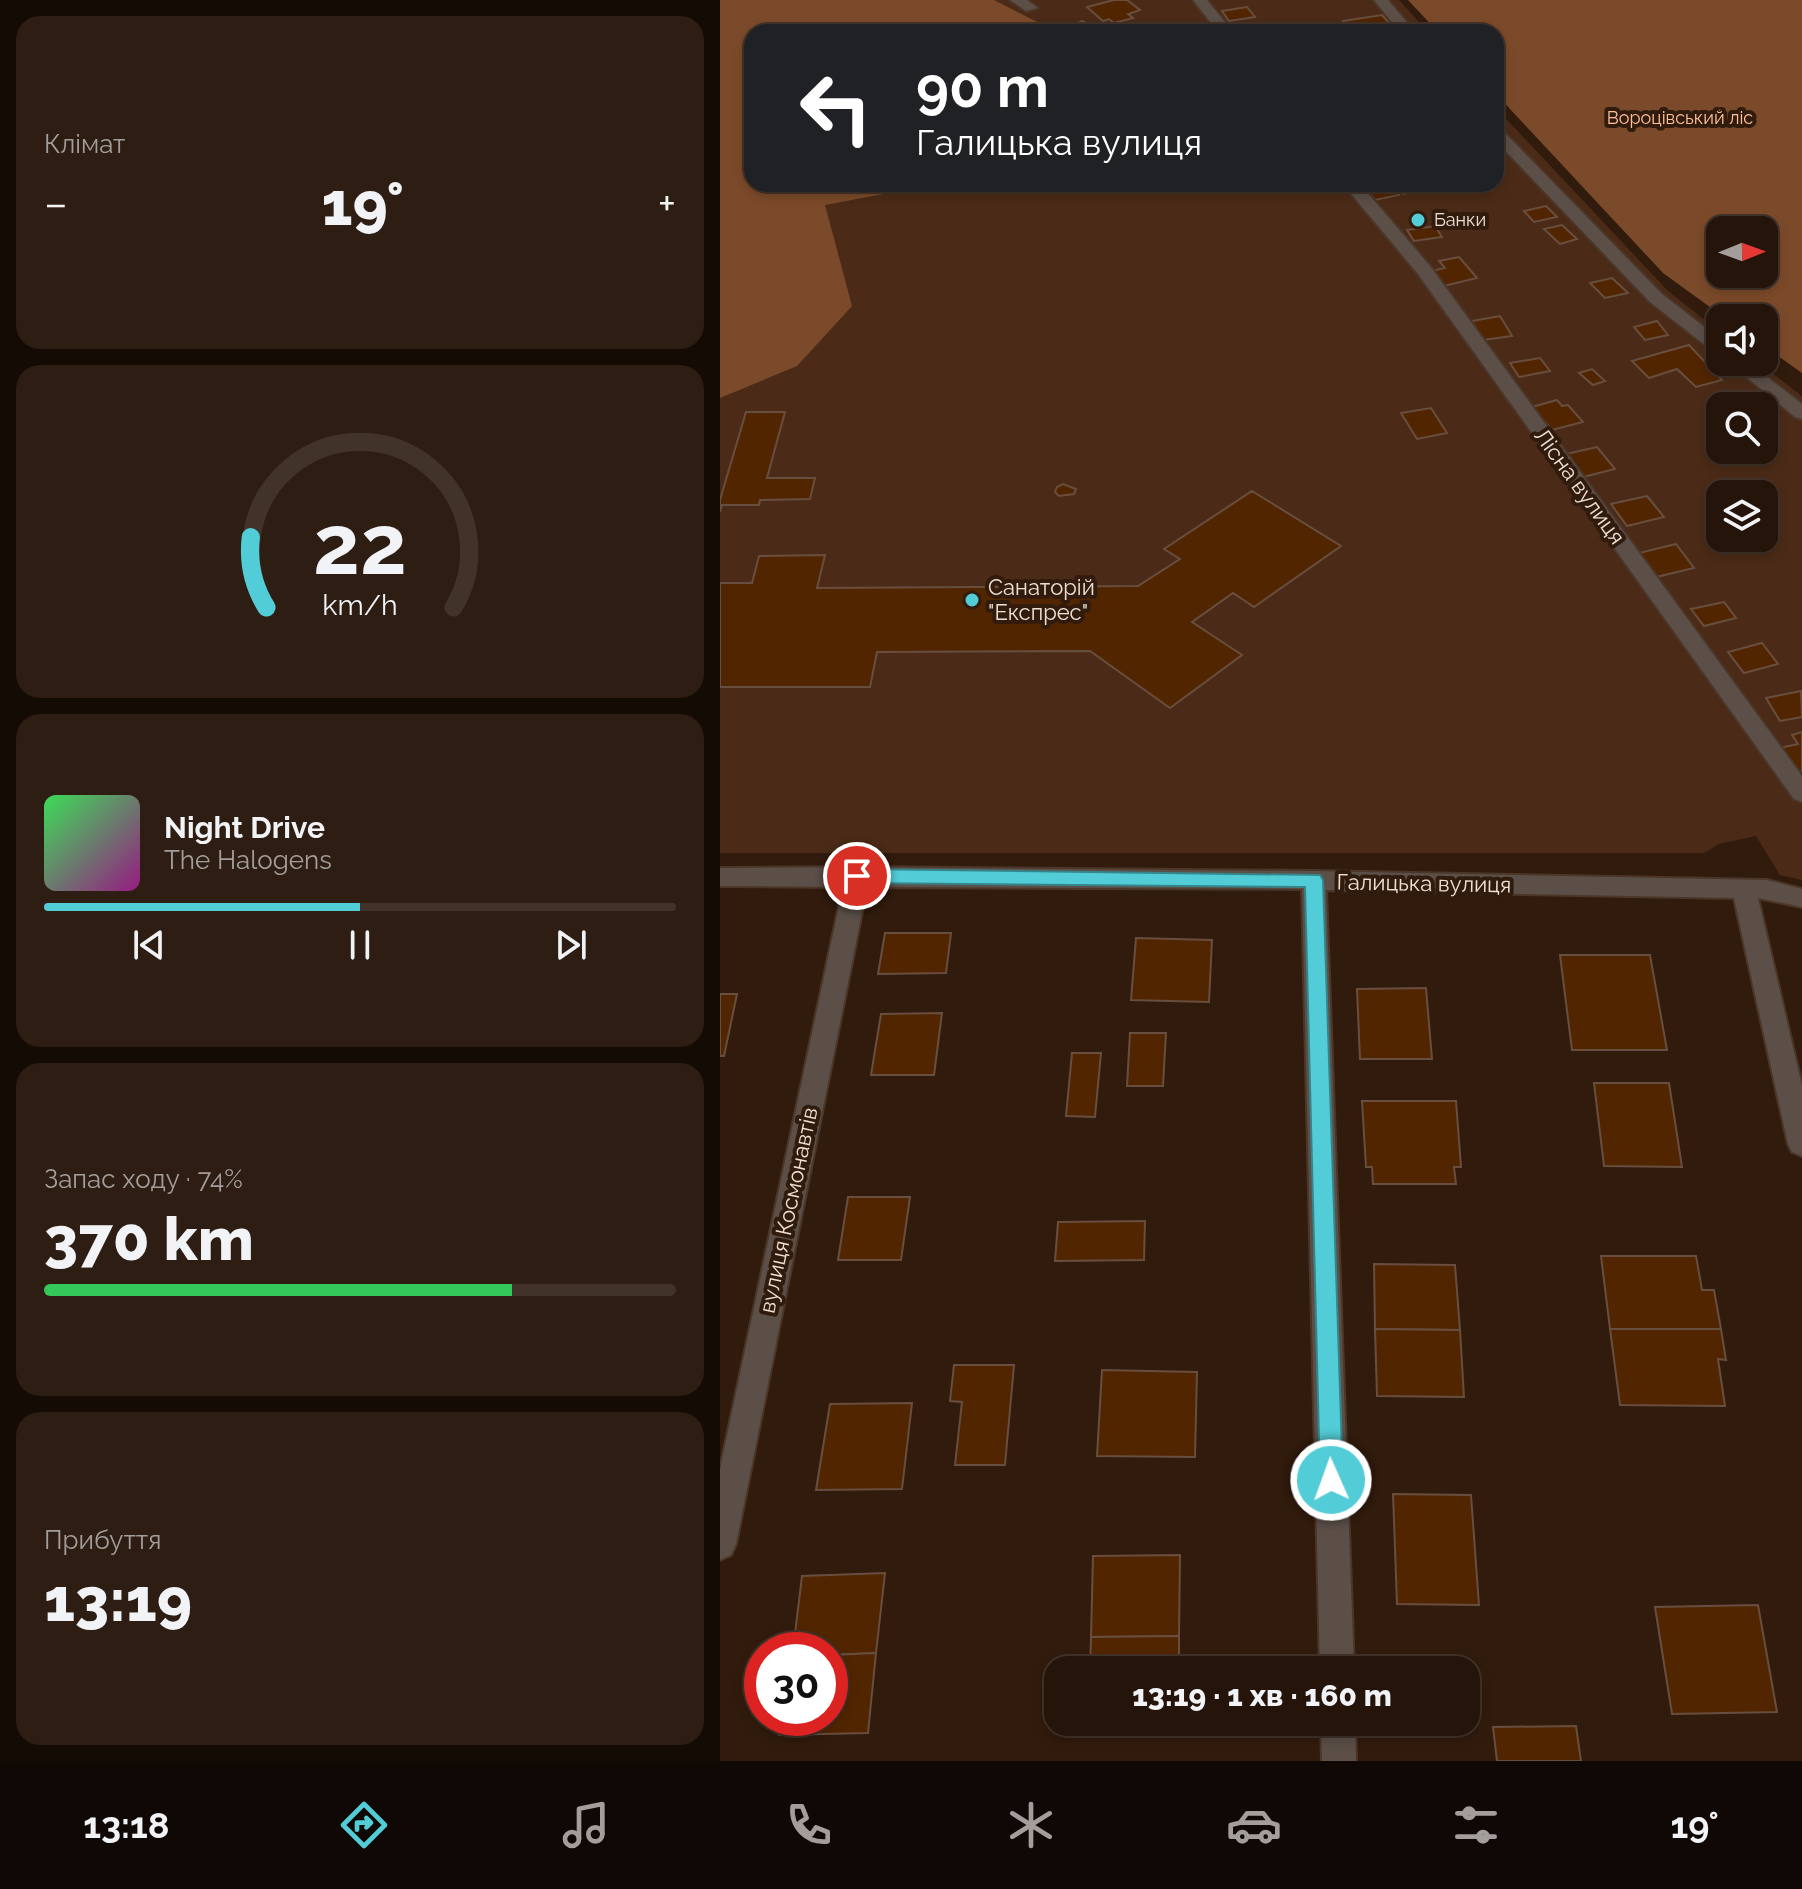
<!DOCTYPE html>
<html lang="uk">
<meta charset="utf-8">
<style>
:root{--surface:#251409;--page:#2d1d12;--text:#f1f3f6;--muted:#a39e9c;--line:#42332a;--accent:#52ccd6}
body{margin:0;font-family:Raleway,sans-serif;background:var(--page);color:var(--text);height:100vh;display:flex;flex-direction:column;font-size:30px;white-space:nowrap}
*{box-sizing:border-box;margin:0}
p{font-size:26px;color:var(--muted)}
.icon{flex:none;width:44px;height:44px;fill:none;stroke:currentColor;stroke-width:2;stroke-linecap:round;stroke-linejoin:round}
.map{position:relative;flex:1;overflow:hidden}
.drawer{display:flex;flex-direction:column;gap:16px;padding:16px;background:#140b05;width:720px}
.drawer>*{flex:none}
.guide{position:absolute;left:24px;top:24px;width:760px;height:168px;border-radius:24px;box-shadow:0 4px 12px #0003,0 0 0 2px var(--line);background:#202124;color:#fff;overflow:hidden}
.needle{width:52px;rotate:89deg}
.tools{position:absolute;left:986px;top:216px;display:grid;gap:16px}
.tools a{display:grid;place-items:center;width:72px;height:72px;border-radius:16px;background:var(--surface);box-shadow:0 4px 12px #0003,0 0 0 2px var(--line);font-size:40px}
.speed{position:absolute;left:24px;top:1632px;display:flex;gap:16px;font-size:40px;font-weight:700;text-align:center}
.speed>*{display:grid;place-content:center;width:104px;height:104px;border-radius:50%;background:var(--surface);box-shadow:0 4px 12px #0003,0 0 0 2px var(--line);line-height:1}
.speed .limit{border:12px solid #d22;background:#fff;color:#111}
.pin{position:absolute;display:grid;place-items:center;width:68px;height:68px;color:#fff;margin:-34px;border:4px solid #fff;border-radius:50%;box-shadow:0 2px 8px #0007}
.me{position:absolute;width:88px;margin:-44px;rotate:358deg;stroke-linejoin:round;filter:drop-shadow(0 0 6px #0008)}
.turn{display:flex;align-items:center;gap:28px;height:168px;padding:0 40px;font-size:36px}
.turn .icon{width:104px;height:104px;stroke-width:2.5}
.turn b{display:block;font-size:56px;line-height:68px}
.big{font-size:60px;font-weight:800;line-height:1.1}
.drawer .tile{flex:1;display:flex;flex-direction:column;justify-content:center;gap:12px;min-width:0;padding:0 28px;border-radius:24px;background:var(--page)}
.drawer .dial{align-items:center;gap:0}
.dial svg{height:208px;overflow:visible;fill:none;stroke:var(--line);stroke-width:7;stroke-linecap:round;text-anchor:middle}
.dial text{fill:var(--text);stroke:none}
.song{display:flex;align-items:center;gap:24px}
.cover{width:96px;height:96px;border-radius:12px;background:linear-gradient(135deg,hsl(130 70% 55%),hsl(310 70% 35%))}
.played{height:8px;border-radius:4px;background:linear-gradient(90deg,var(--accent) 50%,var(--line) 50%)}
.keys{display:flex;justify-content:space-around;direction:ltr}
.heat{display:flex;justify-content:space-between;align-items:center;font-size:44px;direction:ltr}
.charge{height:12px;border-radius:6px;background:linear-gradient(90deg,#34c759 74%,var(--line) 0)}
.trip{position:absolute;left:324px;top:1656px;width:436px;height:80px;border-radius:24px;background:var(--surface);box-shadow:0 4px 12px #0003,0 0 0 2px var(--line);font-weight:800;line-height:80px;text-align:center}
.tab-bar{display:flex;height:128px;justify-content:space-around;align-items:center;background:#0f0804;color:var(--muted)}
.tab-bar .icon{width:56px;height:56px}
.tab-bar .selected{color:var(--accent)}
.tab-bar b{font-size:36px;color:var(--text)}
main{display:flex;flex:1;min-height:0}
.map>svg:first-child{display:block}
.green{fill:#4b2b17;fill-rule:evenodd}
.forest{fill:#7b4a2a;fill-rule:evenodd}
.building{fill:#522501;stroke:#684e3f;stroke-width:2}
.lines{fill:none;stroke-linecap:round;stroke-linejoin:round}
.minor-casing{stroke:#4b3628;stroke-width:4}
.minor{fill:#5b4f48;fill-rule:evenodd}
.route{fill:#52ccd6;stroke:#35858b;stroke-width:2}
.poi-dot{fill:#52ccd6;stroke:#311b0c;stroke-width:3}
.labels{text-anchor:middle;stroke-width:8;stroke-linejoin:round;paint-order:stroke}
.far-park-label{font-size:18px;fill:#febf99;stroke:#311b0c}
.far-poi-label{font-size:18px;fill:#eedfd5;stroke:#311b0c;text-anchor:start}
.street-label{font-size:22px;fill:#eedfd5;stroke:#311b0c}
.poi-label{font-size:22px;fill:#eedfd5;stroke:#311b0c;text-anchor:start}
</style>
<main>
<section class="drawer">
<div class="tile"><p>Клімат</p>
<div class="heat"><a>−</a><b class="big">19°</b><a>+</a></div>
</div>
<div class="tile dial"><svg viewBox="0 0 100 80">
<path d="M14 69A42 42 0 1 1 86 69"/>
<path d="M14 69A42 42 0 0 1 8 42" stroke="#52ccd6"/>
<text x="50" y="56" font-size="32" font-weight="700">22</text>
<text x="50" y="72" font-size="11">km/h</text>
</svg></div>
<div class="tile">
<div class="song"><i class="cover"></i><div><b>Night Drive</b><p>The Halogens</p></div></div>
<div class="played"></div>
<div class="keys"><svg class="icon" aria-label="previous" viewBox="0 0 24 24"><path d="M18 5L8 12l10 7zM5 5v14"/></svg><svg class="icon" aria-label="pause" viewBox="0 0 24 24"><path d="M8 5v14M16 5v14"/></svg><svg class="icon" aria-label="next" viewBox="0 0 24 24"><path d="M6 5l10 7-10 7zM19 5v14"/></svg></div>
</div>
<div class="tile"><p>Запас ходу · 74%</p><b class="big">370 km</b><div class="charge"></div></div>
<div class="tile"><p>Прибуття</p><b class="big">13:19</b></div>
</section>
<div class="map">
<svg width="1082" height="1761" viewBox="0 0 1082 1761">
<rect width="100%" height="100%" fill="#311b0c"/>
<path class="green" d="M0,0H679L708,32H32V184H776V108L948,291L1000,332V362H1038L1082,396V880L1060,875L1036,836L999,844L984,853H0ZM1000,406H1044V450H1000ZM1000,494H1044V538H1000Z"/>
<g class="forest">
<path d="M0,0H274L323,25L306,32H32V184H185V190L105,205L132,306L77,366L0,398Z"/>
<path d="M688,0H1082V373L1044,346V318H1005L943,273L776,94V32H718ZM1000,230H1044V274H1000Z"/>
</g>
<g class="building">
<path d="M394,0H407L420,10L408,14L413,18L394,23L389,19L383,21L367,7Z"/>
<path d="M527,7L535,17L509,21L502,11Z"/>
<path d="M662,15L676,31L631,32L623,21Z"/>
<path d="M362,21L383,32L341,30Z"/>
<path d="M642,184H669L679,195L655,200Z"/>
<path d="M704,184L708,189L683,194L674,185Z"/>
<path d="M826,206L837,217L814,222L804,211Z"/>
<path d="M842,225L857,239L840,244L824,229Z"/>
<path d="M715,226L722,237L694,241L687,230Z"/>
<path d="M739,257L757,278L724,286L712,271L725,268L719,261Z"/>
<path d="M892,278L908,293L885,298L870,283Z"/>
<path d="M780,316L792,336L763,340L752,321Z"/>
<path d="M937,321L948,335L925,340L914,327Z"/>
<path d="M969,345L1002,380L976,387L957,369L929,378L912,361Z"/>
<path d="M820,358L830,371L799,377L790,363Z"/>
<path d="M872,369L885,381L873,385L859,373Z"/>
<path d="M1031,391L1053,408L1044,413V406H1009L1004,403Z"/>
<path d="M837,400L842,406L848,405L863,422L832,430L812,407Z"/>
<path d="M711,408L727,433L697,439L681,413Z"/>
<path d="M26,412H65L47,478H95L90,499L40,500L39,505H2L0,512V500Z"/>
<path d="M877,447L895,469L859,478L842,455Z"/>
<path d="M343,484L356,489L354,494L339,496L335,492L337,487Z"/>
<path d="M532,491L621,546L534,607L513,593L472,622L522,655L450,708L370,651L157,652L150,687H0V583H32L39,556L105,555L97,588L418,586L460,559L444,549Z"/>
<path d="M927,496L944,517L907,526L891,504Z"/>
<path d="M956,544L974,568L932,578L915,554Z"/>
<path d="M1004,602L1016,618L984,626L971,609Z"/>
<path d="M1042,643L1058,664L1024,673L1008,652Z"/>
<path d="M1081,691L1082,717L1060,721L1046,698Z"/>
<path d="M1082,732V781L1059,748L1078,744L1072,735Z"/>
<path d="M165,933H231L226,973L158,974Z"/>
<path d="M416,938L492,940L489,1002L411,1000Z"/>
<path d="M840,955H930L947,1050H852Z"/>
<path d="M706,988L712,1059H640L637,989Z"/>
<path d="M0,994H17L4,1056H0Z"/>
<path d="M222,1013L214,1075H151L161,1014Z"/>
<path d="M410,1033H446L443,1086H407Z"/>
<path d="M352,1053H381L375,1117L346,1116Z"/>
<path d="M874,1083H949L962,1167L884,1166Z"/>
<path d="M642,1101H736L741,1167H734L736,1184H653L652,1167H646Z"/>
<path d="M128,1197H190L181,1260H118Z"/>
<path d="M425,1221L424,1260L335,1261L338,1222Z"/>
<path d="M881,1256H976L982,1290H994L1001,1329H890Z"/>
<path d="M654,1264L735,1265L740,1330L655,1329Z"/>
<path d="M655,1329L740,1330L744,1397L657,1396Z"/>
<path d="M890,1329H1001L1006,1360L998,1359L1005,1406L900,1405Z"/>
<path d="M234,1365H294L285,1465H235L242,1402L230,1401Z"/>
<path d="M382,1370L477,1372L475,1457L377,1456Z"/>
<path d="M192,1403L182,1489L96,1490L110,1404Z"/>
<path d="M673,1494L751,1495L759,1605L677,1604Z"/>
<path d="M460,1555L459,1636L371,1637L373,1556Z"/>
<path d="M165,1573L156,1653L110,1655V1650H73L82,1576Z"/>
<path d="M1038,1605L1057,1712L952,1714L935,1607Z"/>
<path d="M459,1636V1670H370L371,1637Z"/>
<path d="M156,1653L148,1733L59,1735L62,1718H110V1655Z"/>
<path d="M856,1726L861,1761H777L773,1727Z"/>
</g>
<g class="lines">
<defs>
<g id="minor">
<path d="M290,0H307L318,8L306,11Z"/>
<path d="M473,0H487L513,32H498Z"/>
<path d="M654,0H668L695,32H680Z"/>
<path d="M776,127L781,129L942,294L1000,339V353L994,352L930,302L776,141Z"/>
<path d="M623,184H640L710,266L1082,776V802L1074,799L698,274Z"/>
<path d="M1008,362H1028L1082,404V419L1075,417Z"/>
<path d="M137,867L594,871L1047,880L1082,889V907L1038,898L1082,1086V1156L1072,1152L1068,1144L1014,898L606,890L634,1670H600L582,889L147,887L16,1544L11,1555L0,1560V1469L123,887L0,886V868Z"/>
<path d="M601,1722H635L636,1761H602Z"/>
</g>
</defs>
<use href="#minor" class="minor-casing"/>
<use href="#minor" class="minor"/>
</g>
<path class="route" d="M137,869L600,875L603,880L623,1480L619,1489L611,1492L603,1489L600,1480L585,887L137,883L128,876Z"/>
<g class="poi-dot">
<circle cx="698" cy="220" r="8"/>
<circle cx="252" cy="600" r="8"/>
</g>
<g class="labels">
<g class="far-park-label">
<text x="960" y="124">Вороцівський ліс</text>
</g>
<g class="far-poi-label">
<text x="714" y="226">Банки</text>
</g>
<g class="street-label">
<text transform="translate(860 486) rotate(54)" y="8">Лісна вулиця</text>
<text transform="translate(704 883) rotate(1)" y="8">Галицька вулиця</text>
<text transform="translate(68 1210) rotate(-78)" y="8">вулиця Космонавтів</text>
</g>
<g class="poi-label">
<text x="268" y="595">Санаторій<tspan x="268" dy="25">"Експрес"</tspan></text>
</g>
</g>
</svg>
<div class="tools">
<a><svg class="needle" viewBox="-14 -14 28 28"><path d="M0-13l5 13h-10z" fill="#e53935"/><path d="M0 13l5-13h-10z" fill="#a39e9c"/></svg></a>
<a><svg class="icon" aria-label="sound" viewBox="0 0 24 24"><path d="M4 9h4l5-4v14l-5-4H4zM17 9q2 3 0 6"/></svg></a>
<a><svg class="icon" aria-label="search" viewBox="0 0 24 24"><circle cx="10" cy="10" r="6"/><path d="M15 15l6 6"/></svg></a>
<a><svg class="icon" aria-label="layers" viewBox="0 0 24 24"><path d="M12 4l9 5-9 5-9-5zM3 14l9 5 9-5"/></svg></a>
</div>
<div class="speed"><div class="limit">30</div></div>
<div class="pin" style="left:137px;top:876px;background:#d93025"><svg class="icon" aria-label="arrive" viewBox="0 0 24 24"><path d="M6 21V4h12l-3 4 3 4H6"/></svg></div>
<svg class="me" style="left:611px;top:1480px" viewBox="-20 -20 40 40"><circle r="17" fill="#52ccd6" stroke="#fff" stroke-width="3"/><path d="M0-11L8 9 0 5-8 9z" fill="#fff"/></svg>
<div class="trip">13:19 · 1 хв · 160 m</div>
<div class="guide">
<div class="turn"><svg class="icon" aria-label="left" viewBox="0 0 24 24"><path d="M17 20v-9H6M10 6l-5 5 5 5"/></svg><div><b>90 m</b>Галицька вулиця</div></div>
</div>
</div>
</main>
<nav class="tab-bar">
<b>13:18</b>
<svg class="icon selected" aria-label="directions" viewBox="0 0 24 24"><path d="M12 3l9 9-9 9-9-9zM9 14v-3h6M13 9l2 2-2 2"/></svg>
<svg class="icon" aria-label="music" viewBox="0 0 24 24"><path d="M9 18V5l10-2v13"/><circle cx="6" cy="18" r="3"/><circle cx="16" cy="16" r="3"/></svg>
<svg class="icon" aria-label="phone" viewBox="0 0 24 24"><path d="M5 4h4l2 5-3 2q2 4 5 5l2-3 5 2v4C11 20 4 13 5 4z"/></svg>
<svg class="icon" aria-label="climate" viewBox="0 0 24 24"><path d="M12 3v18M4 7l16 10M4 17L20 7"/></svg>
<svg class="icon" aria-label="car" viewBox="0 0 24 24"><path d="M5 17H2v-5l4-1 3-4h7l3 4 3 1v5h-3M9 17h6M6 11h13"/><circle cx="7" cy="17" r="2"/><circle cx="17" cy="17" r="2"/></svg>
<svg class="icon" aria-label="filters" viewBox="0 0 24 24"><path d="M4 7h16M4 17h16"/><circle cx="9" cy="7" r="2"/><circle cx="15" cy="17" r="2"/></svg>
<b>19°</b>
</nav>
